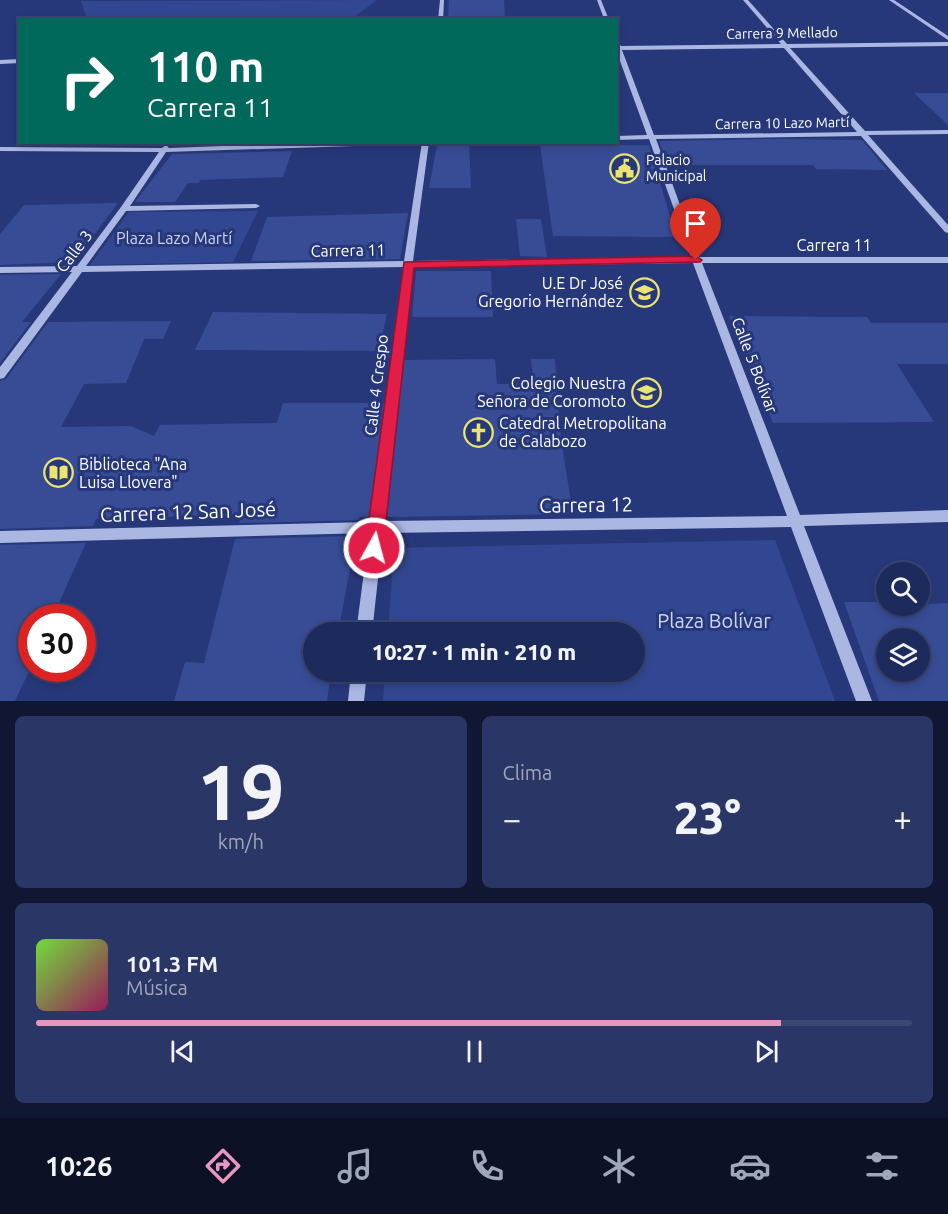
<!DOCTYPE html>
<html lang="es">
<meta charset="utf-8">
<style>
:root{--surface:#1d2a5c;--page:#2a3665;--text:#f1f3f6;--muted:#a0a7bb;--line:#3b4672;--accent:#e797bd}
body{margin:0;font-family:Ubuntu,sans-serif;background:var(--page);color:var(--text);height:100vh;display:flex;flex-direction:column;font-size:22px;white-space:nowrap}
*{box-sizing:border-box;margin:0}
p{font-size:20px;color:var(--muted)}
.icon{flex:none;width:33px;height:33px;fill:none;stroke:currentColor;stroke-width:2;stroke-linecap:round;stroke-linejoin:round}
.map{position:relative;height:701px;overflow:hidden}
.sheet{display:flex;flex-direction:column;gap:15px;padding:15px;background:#101733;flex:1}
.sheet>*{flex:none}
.banner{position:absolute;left:18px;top:18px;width:600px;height:126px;border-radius:0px;box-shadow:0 3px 9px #0003,0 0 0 2px var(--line);background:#00695c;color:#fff;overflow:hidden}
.tools{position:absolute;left:876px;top:562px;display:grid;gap:12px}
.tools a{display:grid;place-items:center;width:54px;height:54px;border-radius:50%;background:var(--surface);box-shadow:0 3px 9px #0003,0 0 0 2px var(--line);font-size:30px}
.speed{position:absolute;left:18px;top:604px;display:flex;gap:12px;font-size:30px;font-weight:700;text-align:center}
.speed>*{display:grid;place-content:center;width:78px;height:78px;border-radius:50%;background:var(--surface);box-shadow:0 3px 9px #0003,0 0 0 2px var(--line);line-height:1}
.speed .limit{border:9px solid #d22;background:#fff;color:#111}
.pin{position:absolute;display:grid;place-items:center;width:51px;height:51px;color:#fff;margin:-62px -26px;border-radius:50% 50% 50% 0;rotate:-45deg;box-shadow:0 0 6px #0007}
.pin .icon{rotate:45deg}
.me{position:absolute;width:66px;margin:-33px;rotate:7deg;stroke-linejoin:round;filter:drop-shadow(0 0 4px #0008)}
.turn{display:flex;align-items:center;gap:21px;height:126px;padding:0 30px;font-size:27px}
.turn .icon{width:78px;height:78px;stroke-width:2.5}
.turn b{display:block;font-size:42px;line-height:51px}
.big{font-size:45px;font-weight:800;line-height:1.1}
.sheet .widget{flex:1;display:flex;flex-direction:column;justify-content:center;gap:9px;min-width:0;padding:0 21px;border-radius:9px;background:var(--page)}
.sheet .dial{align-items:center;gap:0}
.dial b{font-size:78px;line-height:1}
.song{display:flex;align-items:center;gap:18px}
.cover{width:72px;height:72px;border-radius:9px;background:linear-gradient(135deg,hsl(100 70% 55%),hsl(330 70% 35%))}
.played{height:6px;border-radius:3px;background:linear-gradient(90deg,var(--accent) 85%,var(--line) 85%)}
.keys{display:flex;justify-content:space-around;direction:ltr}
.heat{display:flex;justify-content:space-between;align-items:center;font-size:33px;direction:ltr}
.sheet .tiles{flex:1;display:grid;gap:15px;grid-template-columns:1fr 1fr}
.widget:last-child{grid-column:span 2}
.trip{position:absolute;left:303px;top:622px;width:342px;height:60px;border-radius:30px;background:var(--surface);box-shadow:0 3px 9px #0003,0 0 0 2px var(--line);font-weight:800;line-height:60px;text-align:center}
.menu{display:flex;height:96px;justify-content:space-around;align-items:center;background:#0c1125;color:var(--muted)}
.menu .icon{width:42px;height:42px}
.menu .active{color:var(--accent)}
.menu b{font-size:27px;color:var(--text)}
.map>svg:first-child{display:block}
.green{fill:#324791}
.building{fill:#384c96;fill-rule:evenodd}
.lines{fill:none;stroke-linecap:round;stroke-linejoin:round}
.minor{fill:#abb7e3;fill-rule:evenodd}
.route{fill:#e11d48;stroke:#92132f;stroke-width:1.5}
.labels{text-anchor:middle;stroke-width:6;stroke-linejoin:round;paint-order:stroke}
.far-street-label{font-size:14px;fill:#fff;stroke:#27387a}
.far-poi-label{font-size:14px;fill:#fff;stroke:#27387a;text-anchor:start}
.park-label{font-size:16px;fill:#cdd5f3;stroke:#27387a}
.street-label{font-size:16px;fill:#fff;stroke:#27387a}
.poi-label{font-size:16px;fill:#fff;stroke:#27387a;text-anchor:end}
.near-street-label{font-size:20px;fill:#fff;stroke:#27387a}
.near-park-label{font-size:20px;fill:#cdd5f3;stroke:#27387a}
</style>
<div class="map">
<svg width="948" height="701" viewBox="0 0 948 701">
<rect width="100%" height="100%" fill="#27387a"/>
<g class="green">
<path d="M377,0L350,20L87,19L81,1Z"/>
<path d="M258,211L233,262L90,265L129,212Z"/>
<path d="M775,540L835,701H383L385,672H634V633H388L394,548Z"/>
</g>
<g class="building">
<path d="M449,0H504L505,20H448Z"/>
<path d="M914,93H948V125Z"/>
<path d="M780,139L862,140L887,170L816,169L813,165H668L659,141Z"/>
<path d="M469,144L471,188H429L437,145Z"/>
<path d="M540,145H649L676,237L553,236Z"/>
<path d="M292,151L283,177L200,180L199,183H188L175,202H135L172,154Z"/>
<path d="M118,203L73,262L0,265V234L24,205Z"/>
<path d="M408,213L400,259L251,261L267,217Z"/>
<path d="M516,219H541L547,257L520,256Z"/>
<path d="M416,271H491L493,317H412Z"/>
<path d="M61,274L22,322H31L0,363V275Z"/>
<path d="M213,312L387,314L379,351L195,350Z"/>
<path d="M729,316L867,317L871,323H948V364H897L934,422L773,423Z"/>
<path d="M171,321L163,339H144L126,383L84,384L61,427L131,426L154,436L160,425L277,423L283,403H384L369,517H360L359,520L239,523L241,515L190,516L96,519L93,526L0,529V381L6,379L48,322Z"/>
<path d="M495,359L497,384H534L531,359H555L561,440L573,514L387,517L404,360Z"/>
<path d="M356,536L338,633H314V672H331L327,701H174L185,662L204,663L235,539Z"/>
<path d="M86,543L52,618H32V665L15,701H0V545Z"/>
<path d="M844,602H886V606L948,603V701H879ZM886,639H920V672H886Z"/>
</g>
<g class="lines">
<g class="minor">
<path d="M440,0H444L443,20H438Z"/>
<path d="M597,0H601L609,20H529L531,16H603Z"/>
<path d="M743,0H748L787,44L948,42V46L790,48L865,131L948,130V134L868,135L948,225V233L945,232L861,136L656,139L699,257H948V263H702L800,515L948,510V522L804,526L872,701H856L791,527L383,533L372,633H356L369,533L0,543V531L371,522L403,267L82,272L4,378L0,379V367L72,272L0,273V267L77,266L121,207L159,152L0,151V147L162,148L166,145L169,148L334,142H419L416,144L166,152L130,206L256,204L260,206L256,208L126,211L86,266L404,261L422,142H429L413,261L691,257L649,139L616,140V136L647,135L616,50V39L621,46L781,44ZM784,48L857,132L654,135L622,50ZM693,263L787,516L384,521L412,267Z"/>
<path d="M889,0H894L948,36V40Z"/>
<path d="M20,59V63L0,64V60Z"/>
<path d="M351,672H367L364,701H348Z"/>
</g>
</g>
<path class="route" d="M696,256L702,260L700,262L414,268L383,548L380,553L374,556L368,553L365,548L404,262Z"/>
<defs>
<symbol id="civic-ring" viewBox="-11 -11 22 22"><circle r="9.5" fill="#27387a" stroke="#ebe471" stroke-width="1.5"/><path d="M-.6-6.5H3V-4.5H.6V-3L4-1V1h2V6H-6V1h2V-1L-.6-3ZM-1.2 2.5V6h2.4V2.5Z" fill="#ebe471"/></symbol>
<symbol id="school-ring" viewBox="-11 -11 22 22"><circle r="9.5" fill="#27387a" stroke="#ebe471" stroke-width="1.5"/><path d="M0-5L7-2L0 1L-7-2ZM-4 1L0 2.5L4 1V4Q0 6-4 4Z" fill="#ebe471"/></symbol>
<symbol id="church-ring" viewBox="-11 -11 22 22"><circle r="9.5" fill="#27387a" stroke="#ebe471" stroke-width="1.5"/><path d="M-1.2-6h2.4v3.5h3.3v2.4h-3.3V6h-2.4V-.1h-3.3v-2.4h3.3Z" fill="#ebe471"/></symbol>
<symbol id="library-ring" viewBox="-11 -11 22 22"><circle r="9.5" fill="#27387a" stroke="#ebe471" stroke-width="1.5"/><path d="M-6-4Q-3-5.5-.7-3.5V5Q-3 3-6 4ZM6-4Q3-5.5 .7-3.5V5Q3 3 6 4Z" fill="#ebe471"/></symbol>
</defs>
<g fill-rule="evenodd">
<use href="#civic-ring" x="608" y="152" width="33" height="33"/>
<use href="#school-ring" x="628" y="276" width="33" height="33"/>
<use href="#school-ring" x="630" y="376" width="33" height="33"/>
<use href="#church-ring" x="462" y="416" width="33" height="33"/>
<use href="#library-ring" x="42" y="456" width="33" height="33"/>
</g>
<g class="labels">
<g class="far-street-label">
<text transform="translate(782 33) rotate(-1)" y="5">Carrera 9 Mellado</text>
<text transform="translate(782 123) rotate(-1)" y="5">Carrera 10 Lazo Martí</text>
</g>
<g class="far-poi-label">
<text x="646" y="165">Palacio<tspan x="646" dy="16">Municipal</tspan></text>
</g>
<g class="park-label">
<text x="174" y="244">Plaza Lazo Martí</text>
</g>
<g class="street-label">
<text x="834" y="251">Carrera 11</text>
<text transform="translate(348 250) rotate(-1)" y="6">Carrera 11</text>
<text transform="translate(74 251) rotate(-53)" y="6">Calle 3</text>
<text transform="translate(755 365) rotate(69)" y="6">Calle 5 Bolívar</text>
<text transform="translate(376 385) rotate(-83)" y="6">Calle 4 Crespo</text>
</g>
<g class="poi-label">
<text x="623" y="289">U.E Dr José<tspan x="623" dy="18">Gregorio Hernández</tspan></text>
<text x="626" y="389">Colegio Nuestra<tspan x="626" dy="18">Señora de Coromoto</tspan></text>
<text x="499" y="429" text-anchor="start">Catedral Metropolitana<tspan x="499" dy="18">de Calabozo</tspan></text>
<text x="79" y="470" text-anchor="start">Biblioteca "Ana<tspan x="79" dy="18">Luisa Llovera"</tspan></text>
</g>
<g class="near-street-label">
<text transform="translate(586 505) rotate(-1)" y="7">Carrera 12</text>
<text transform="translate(188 512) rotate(-2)" y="7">Carrera 12 San José</text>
</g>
<g class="near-park-label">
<text x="714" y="628">Plaza Bolívar</text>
</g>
</g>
</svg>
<div class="tools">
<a><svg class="icon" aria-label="search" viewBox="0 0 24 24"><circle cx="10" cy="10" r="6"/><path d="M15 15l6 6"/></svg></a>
<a><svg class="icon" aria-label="layers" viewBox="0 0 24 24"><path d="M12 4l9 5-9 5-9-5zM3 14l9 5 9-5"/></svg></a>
</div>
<div class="speed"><div class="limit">30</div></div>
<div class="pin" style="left:696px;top:260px;background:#d93025"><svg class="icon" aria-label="arrive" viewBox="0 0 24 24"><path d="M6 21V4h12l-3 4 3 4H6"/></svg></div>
<svg class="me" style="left:374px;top:548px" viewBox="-20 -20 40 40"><circle r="17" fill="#e11d48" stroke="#fff" stroke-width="3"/><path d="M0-11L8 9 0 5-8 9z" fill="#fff"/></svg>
<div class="trip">10:27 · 1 min · 210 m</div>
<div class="banner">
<div class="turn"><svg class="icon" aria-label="right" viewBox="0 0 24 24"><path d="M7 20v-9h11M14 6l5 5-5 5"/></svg><div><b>110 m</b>Carrera 11</div></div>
</div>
</div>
<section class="sheet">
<div class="tiles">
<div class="widget dial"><b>19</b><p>km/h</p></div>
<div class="widget"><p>Clima</p>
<div class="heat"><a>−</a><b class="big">23°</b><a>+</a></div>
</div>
<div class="widget">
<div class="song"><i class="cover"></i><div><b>101.3 FM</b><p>Música</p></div></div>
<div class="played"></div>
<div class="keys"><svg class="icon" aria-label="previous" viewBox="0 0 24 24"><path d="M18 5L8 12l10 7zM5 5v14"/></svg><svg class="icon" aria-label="pause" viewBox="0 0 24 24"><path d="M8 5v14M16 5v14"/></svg><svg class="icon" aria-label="next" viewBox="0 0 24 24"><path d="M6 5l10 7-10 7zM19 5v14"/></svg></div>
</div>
</div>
</section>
<nav class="menu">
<b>10:26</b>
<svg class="icon active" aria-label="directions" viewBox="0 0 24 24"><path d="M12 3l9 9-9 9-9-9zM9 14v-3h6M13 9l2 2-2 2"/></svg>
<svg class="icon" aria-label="music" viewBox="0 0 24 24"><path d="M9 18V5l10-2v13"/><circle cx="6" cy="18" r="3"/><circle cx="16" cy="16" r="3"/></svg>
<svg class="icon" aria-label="phone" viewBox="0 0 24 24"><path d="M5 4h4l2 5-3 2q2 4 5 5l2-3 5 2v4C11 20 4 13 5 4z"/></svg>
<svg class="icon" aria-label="climate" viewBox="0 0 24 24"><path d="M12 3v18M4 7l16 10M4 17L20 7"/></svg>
<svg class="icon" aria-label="car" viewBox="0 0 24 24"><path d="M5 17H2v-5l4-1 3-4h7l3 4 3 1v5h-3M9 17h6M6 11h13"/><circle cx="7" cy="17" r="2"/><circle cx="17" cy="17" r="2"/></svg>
<svg class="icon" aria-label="filters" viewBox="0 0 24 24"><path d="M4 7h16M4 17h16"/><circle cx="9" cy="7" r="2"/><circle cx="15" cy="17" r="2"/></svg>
</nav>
